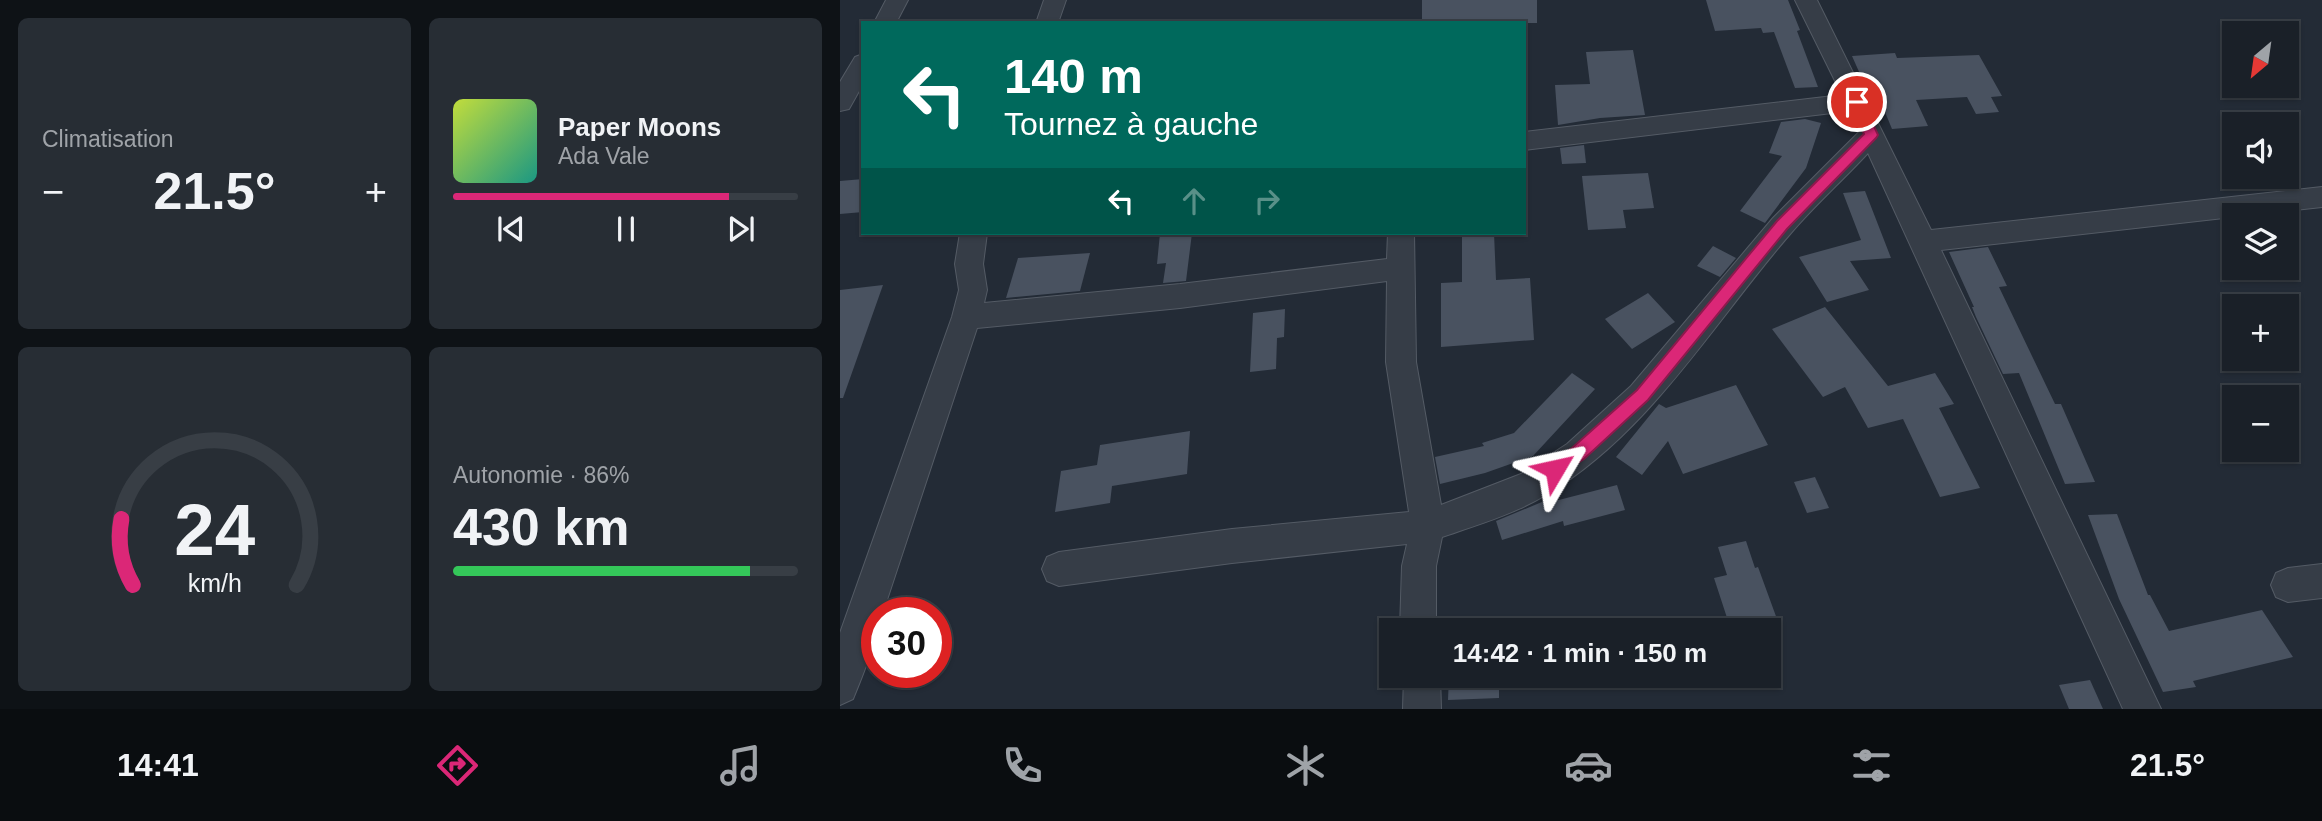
<!DOCTYPE html>
<html lang="fr">
<meta charset="utf-8">
<style>
:root{--surface:#1a2028;--page:#272d34;--text:#f1f3f6;--muted:#9fa3a8;--line:#383e45;--accent:#db2777}
body{margin:0;font-family:Helvetica,sans-serif;background:var(--page);color:var(--text);height:100vh;display:flex;flex-direction:column;font-size:26px;white-space:nowrap}
*{box-sizing:border-box;margin:0}
p{font-size:23px;color:var(--muted)}
.icon{flex:none;width:38px;height:38px;fill:none;stroke:currentColor;stroke-width:2;stroke-linecap:round;stroke-linejoin:round}
.map{position:relative;flex:1;overflow:hidden}
.sheet{display:flex;flex-direction:column;gap:18px;padding:18px;background:#0e1216;width:840px}
.sheet>*{flex:none}
.banner{position:absolute;left:21px;top:21px;width:665px;height:214px;border-radius:0px;box-shadow:0 2px 5px #0004,0 0 0 2px var(--line);background:#00695c;color:#fff;overflow:hidden}
.needle{width:46px;rotate:209deg}
.fabs{position:absolute;left:1382px;top:21px;display:grid;gap:14px}
.fabs a{display:grid;place-items:center;width:77px;height:77px;border-radius:0px;background:var(--surface);box-shadow:0 2px 5px #0004,0 0 0 2px var(--line);font-size:35px}
.speed{position:absolute;left:21px;top:597px;display:flex;gap:14px;font-size:35px;font-weight:700;text-align:center}
.speed>*{display:grid;place-content:center;width:91px;height:91px;border-radius:50%;background:var(--surface);box-shadow:0 2px 5px #0004,0 0 0 2px var(--line);line-height:1}
.speed .limit{border:10px solid #d22;background:#fff;color:#111}
.pin{position:absolute;display:grid;place-items:center;width:60px;height:60px;color:#fff;margin:-30px;border:4px solid #fff;border-radius:50%;box-shadow:0 2px 7px #0007}
.me{position:absolute;width:77px;margin:-38px;rotate:54deg;stroke-linejoin:round;filter:drop-shadow(0 0 5px #0008)}
.turn{display:flex;align-items:center;gap:24px;height:147px;padding:0 28px;font-size:32px}
.turn .icon{width:91px;height:91px;stroke-width:2.5}
.turn b{display:block;font-size:49px;line-height:60px}
.lanes{display:flex;align-items:center;height:66px;padding:0 28px;background:#0003;justify-content:center;gap:35px;direction:ltr}
.lanes .off{opacity:.35}
.big{font-size:52px;font-weight:800;line-height:1.1}
.sheet .widget{flex:1;display:flex;flex-direction:column;justify-content:center;gap:10px;min-width:0;padding:0 24px;border-radius:10px;background:var(--page)}
.sheet .dial{align-items:center;gap:0}
.dial svg{height:182px;overflow:visible;fill:none;stroke:var(--line);stroke-width:7;stroke-linecap:round;text-anchor:middle}
.dial text{fill:var(--text);stroke:none}
.song{display:flex;align-items:center;gap:21px}
.cover{width:84px;height:84px;border-radius:10px;background:linear-gradient(135deg,hsl(70 70% 55%),hsl(170 70% 35%))}
.played{height:7px;border-radius:4px;background:linear-gradient(90deg,var(--accent) 80%,var(--line) 80%)}
.keys{display:flex;justify-content:space-around;direction:ltr}
.heat{display:flex;justify-content:space-between;align-items:center;font-size:38px;direction:ltr}
.charge{height:10px;border-radius:5px;background:linear-gradient(90deg,#34c759 86%,var(--line) 0)}
.sheet .tiles{flex:1;display:grid;gap:18px;grid-template-columns:repeat(2,1fr)}
.trip{position:absolute;left:539px;top:618px;width:402px;height:70px;border-radius:0px;background:var(--surface);box-shadow:0 2px 5px #0004,0 0 0 2px var(--line);font-weight:800;line-height:70px;text-align:center}
.tabs{display:flex;height:112px;justify-content:space-around;align-items:center;background:#0a0d10;color:var(--muted)}
.tabs .icon{width:49px;height:49px}
.tabs .current{color:var(--accent)}
.tabs b{font-size:32px;color:var(--text)}
main{display:flex;flex:1;min-height:0}
.map>svg:first-child{display:block}
.building{fill:#495260}
.lines{fill:none;stroke-linecap:round;stroke-linejoin:round}
.minor-casing{stroke:#545b65;stroke-width:2}
.minor{fill:#363d47;fill-rule:evenodd}
.route{fill:#db2777;stroke:#8e194d;stroke-width:2}
</style>
<main>
<section class="sheet">
<div class="tiles">
<div class="widget"><p>Climatisation</p>
<div class="heat"><a>−</a><b class="big">21.5°</b><a>+</a></div>
</div>
<div class="widget">
<div class="song"><i class="cover"></i><div><b>Paper Moons</b><p>Ada Vale</p></div></div>
<div class="played"></div>
<div class="keys"><svg class="icon" aria-label="previous" viewBox="0 0 24 24"><path d="M18 5L8 12l10 7zM5 5v14"/></svg><svg class="icon" aria-label="pause" viewBox="0 0 24 24"><path d="M8 5v14M16 5v14"/></svg><svg class="icon" aria-label="next" viewBox="0 0 24 24"><path d="M6 5l10 7-10 7zM19 5v14"/></svg></div>
</div>
<div class="widget dial"><svg viewBox="0 0 100 80">
<path d="M14 69A42 42 0 1 1 86 69"/>
<path d="M14 69A42 42 0 0 1 9 40" stroke="#db2777"/>
<text x="50" y="56" font-size="32" font-weight="700">24</text>
<text x="50" y="72" font-size="11">km/h</text>
</svg></div>
<div class="widget"><p>Autonomie · 86%</p><b class="big">430 km</b><div class="charge"></div></div>
</div>
</section>
<div class="map">
<svg width="1482" height="709" viewBox="0 0 1482 709">
<rect width="100%" height="100%" fill="#232b36"/>
<g class="building">
<rect x="582" y="0" width="115" height="23"/>
<path d="M866,0H948L960,30L957,31L978,87L955,88L934,32L923,33L921,28L875,31Z"/>
<path d="M793,50L805,115L760,118L718,125L715,85L750,84L746,52Z"/>
<path d="M1055,53L1057,58L1139,55L1162,96L1151,97L1159,112L1136,114L1127,97L1076,100L1088,126L1052,129L1040,100L1032,101L1012,56Z"/>
<path d="M965,119L981,123L966,168L925,223L900,211L942,156L929,153L941,122Z"/>
<path d="M744,145L746,163L722,164L720,148Z"/>
<path d="M808,173L814,208L783,210L786,228L748,230L742,176Z"/>
<path d="M23,179V212L0,214V181Z"/>
<path d="M1025,191L1051,258L1010,261L1029,290L987,302L959,257L1021,240L1003,193Z"/>
<path d="M320,233H352L346,281L323,283L326,263L317,264Z"/>
<path d="M622,233H654L656,280L690,278L694,340L601,347V283L622,282Z"/>
<path d="M873,246L896,258L880,277L857,266Z"/>
<path d="M1148,247L1167,286L1159,287L1215,404H1221L1255,482L1225,484L1179,373L1163,374L1136,317L1132,307H1134L1109,252Z"/>
<path d="M250,253L240,291L166,298L178,258Z"/>
<path d="M43,285L3,398H0V290Z"/>
<path d="M808,293L835,322L792,349L765,319Z"/>
<path d="M985,307L1048,386L1095,373L1114,404L1099,408L1140,488L1100,497L1063,419L1028,428L1005,387L983,397L932,329Z"/>
<path d="M445,309L444,337L437,338L436,369L410,372L413,313Z"/>
<path d="M732,373L755,389L693,456L645,473L600,484L595,457L644,446L642,443L674,433Z"/>
<path d="M896,385L928,445L843,474L828,441L802,475L776,457L819,404L826,408Z"/>
<path d="M350,431L347,474L272,486L270,503L215,512L221,471L257,465L260,445Z"/>
<path d="M975,477L989,508L967,513L954,482Z"/>
<path d="M777,485L785,510L724,526L723,521L662,540L656,521L709,499L711,502Z"/>
<path d="M1277,514L1308,595H1310L1329,631L1422,610L1453,657L1353,681L1356,687L1323,692L1279,599L1248,515Z"/>
<path d="M906,541L915,568L918,567L941,630H891L874,578L887,575L878,547Z"/>
<path d="M609,676H659V698L608,700Z"/>
<path d="M1250,680L1263,709H1229L1219,685Z"/>
</g>
<g class="lines">
<defs>
<g id="minor">
<path d="M46,0H68L56,23H34Z"/>
<path d="M204,0H226L218,23H196Z"/>
<path d="M955,0H977L1091,230L1482,187V207L1101,250L1321,709H1283L1028,153C1003,180 975,205 951,233C873,323 810,433 706,495C674,514 637,525 602,537L596,566V630H560L562,566L567,544L392,563L219,586L207,581L202,569L207,557L219,552L392,529L569,512L546,362L547,281L340,308L137,328L43,612H37C37,642 24,672 13,699L0,705V633L112,317L119,290L115,264L120,233H147L143,264L147,290L144,303L340,284L547,259L548,233H574L576,362L601,505L681,474L727,444L791,386L933,218L1019,132L1009,111L684,150V132L1002,95Z"/>
<path d="M23,54V84L9,109L0,111V82L15,57Z"/>
<path d="M1482,564V598L1448,602L1436,597L1431,585L1436,573L1448,568Z"/>
<path d="M564,676H600L601,709H563Z"/>
</g>
</defs>
<use href="#minor" class="minor-casing"/>
<use href="#minor" class="minor"/>
</g>
<path class="route" d="M1017,97L1023,102L1038,135L1036,138L947,229L808,400L744,459L715,477L709,475L707,469L709,464L732,448L797,390L937,221L1024,134L1010,102Z"/>
</svg>
<div class="fabs">
<a><svg class="needle" viewBox="-14 -14 28 28"><path d="M0-13l5 13h-10z" fill="#e53935"/><path d="M0 13l5-13h-10z" fill="#9fa3a8"/></svg></a>
<a><svg class="icon" aria-label="sound" viewBox="0 0 24 24"><path d="M4 9h4l5-4v14l-5-4H4zM17 9q2 3 0 6"/></svg></a>
<a><svg class="icon" aria-label="layers" viewBox="0 0 24 24"><path d="M12 4l9 5-9 5-9-5zM3 14l9 5 9-5"/></svg></a>
<a>+</a>
<a>−</a>
</div>
<div class="speed"><div class="limit">30</div></div>
<div class="pin" style="left:1017px;top:102px;background:#d93025"><svg class="icon" aria-label="arrive" viewBox="0 0 24 24"><path d="M6 21V4h12l-3 4 3 4H6"/></svg></div>
<svg class="me" style="left:715px;top:469px" viewBox="-20 -20 40 40"><path d="M0-17L14 15 0 8-14 15z" fill="#db2777" stroke="#fff" stroke-width="4"/></svg>
<div class="trip">14:42 · 1 min · 150 m</div>
<div class="banner">
<div class="turn"><svg class="icon" aria-label="left" viewBox="0 0 24 24"><path d="M17 20v-9H6M10 6l-5 5 5 5"/></svg><div><b>140 m</b>Tournez à gauche</div></div>
<div class="lanes"><svg class="icon" aria-label="left" viewBox="0 0 24 24"><path d="M17 20v-9H6M10 6l-5 5 5 5"/></svg><svg class="icon off" aria-label="ahead" viewBox="0 0 24 24"><path d="M12 20V5M6 11l6-6 6 6"/></svg><svg class="icon off" aria-label="right" viewBox="0 0 24 24"><path d="M7 20v-9h11M14 6l5 5-5 5"/></svg></div>
</div>
</div>
</main>
<nav class="tabs">
<b>14:41</b>
<svg class="icon current" aria-label="directions" viewBox="0 0 24 24"><path d="M12 3l9 9-9 9-9-9zM9 14v-3h6M13 9l2 2-2 2"/></svg>
<svg class="icon" aria-label="music" viewBox="0 0 24 24"><path d="M9 18V5l10-2v13"/><circle cx="6" cy="18" r="3"/><circle cx="16" cy="16" r="3"/></svg>
<svg class="icon" aria-label="phone" viewBox="0 0 24 24"><path d="M5 4h4l2 5-3 2q2 4 5 5l2-3 5 2v4C11 20 4 13 5 4z"/></svg>
<svg class="icon" aria-label="climate" viewBox="0 0 24 24"><path d="M12 3v18M4 7l16 10M4 17L20 7"/></svg>
<svg class="icon" aria-label="car" viewBox="0 0 24 24"><path d="M5 17H2v-5l4-1 3-4h7l3 4 3 1v5h-3M9 17h6M6 11h13"/><circle cx="7" cy="17" r="2"/><circle cx="17" cy="17" r="2"/></svg>
<svg class="icon" aria-label="filters" viewBox="0 0 24 24"><path d="M4 7h16M4 17h16"/><circle cx="9" cy="7" r="2"/><circle cx="15" cy="17" r="2"/></svg>
<b>21.5°</b>
</nav>
